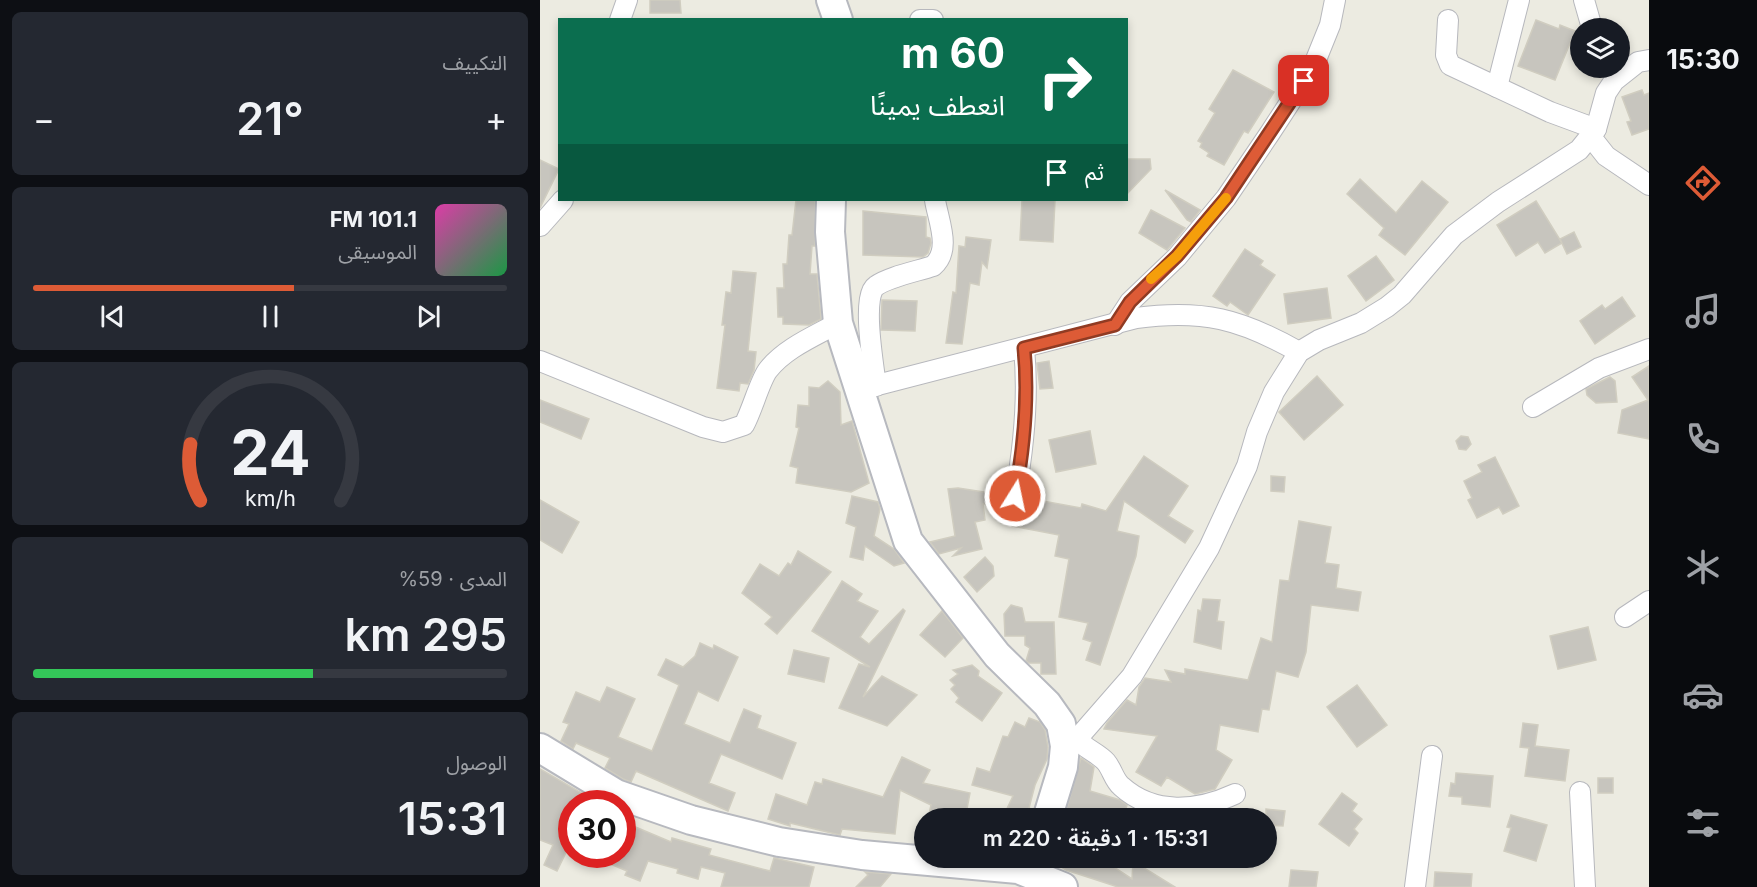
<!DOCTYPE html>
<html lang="ar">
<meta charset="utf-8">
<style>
:root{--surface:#171b24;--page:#242831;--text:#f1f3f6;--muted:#9ea1a6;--line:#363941;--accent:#dd5b36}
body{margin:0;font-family:Inter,"Noto Sans Arabic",sans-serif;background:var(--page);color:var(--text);direction:rtl;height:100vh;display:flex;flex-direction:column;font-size:22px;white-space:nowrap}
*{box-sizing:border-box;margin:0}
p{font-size:20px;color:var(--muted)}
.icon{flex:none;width:33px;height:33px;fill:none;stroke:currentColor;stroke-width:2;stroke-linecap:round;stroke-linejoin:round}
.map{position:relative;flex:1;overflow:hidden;direction:ltr}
.side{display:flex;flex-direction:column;gap:12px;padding:12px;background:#0d0f14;width:540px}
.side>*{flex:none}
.banner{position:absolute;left:18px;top:18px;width:570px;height:183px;border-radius:0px;box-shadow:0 3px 9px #0003;direction:rtl;background:#0b6e4f;color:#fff;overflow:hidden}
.buttons{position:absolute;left:1030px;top:18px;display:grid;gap:12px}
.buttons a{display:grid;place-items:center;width:60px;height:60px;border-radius:50%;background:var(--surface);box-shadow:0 3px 9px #0003;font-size:30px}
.speed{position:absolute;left:18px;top:790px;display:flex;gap:12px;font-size:30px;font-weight:700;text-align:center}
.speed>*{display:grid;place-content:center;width:78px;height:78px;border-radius:50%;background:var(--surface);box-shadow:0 3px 9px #0003;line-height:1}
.speed .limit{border:9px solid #d22;background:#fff;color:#111}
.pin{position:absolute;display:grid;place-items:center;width:51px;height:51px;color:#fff;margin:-26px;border-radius:12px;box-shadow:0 3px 9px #0006}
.me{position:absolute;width:66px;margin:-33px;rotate:10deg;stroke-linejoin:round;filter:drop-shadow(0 0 4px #0008)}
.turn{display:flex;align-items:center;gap:21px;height:126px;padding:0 24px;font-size:27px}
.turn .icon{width:78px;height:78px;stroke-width:2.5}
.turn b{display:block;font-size:42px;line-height:51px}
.then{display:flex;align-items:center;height:57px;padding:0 24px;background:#0003;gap:12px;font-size:22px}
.big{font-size:45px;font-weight:600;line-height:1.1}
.side .tile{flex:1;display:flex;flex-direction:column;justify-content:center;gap:9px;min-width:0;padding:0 21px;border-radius:9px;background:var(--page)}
.side .dial{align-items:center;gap:0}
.dial svg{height:156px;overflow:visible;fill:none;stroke:var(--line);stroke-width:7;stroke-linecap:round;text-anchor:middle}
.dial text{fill:var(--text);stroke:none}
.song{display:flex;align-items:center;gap:18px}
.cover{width:72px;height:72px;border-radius:9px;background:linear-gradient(135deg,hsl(320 70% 55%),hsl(140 70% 35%))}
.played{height:6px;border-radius:3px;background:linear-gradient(90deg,var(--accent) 55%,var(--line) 55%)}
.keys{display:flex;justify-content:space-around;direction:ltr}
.heat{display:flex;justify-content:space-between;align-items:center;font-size:33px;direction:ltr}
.charge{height:9px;border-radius:4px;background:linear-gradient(90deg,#34c759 59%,var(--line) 0)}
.trip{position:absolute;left:374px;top:808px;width:363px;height:60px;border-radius:30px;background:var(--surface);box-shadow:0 3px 9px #0003;font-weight:600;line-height:60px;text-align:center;direction:rtl}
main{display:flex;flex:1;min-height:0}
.tab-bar{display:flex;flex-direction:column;width:108px;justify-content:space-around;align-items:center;background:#090b0e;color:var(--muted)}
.tab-bar .icon{width:42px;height:42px}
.tab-bar .selected{color:var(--accent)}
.tab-bar b{font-size:27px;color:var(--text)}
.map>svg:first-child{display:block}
.building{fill:#c7c5be;stroke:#d0cdc0;stroke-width:1.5}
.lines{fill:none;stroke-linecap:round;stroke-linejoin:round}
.street-casing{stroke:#b7b8bd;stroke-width:22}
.secondary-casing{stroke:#b7b9bf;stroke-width:32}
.street{stroke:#fff;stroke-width:20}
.secondary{stroke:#fff;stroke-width:28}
.route-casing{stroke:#903b23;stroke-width:15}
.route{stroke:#dd5b36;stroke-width:10}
.slow{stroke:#f59e0b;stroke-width:10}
</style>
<main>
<nav class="tab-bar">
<b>15:30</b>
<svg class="icon selected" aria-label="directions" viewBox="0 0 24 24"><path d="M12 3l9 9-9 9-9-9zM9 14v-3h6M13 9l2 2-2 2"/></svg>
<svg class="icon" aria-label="music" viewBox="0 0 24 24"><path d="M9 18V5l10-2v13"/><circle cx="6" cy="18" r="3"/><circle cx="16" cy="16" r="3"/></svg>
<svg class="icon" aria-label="phone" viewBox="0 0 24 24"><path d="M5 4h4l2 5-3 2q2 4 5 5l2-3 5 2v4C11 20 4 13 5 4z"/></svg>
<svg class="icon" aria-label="climate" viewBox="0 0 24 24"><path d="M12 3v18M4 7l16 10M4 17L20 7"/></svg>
<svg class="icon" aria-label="car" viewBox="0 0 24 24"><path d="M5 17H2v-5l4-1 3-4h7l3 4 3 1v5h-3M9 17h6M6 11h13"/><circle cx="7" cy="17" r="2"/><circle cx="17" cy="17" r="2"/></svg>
<svg class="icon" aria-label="filters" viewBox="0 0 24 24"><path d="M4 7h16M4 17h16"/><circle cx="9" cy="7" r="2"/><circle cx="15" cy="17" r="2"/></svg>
</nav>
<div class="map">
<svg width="1109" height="887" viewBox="0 0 1109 887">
<rect width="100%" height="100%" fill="#ecebe1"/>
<g class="building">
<path d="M110,0H140L141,13H110Z"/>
<path d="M996,20L1019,29L1020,25L1035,31L1015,80L978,66Z"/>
<path d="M693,70L734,92L708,133L704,131L684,165L667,156L669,153L660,147L662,143L658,141L675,113L669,109Z"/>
<path d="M1102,90L1104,95L1109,93V129L1092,135L1087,122L1091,121L1082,97Z"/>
<path d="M586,159H610L611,169L586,195Z"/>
<path d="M0,160L19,169L0,208Z"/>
<path d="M820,179L856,213L882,181L908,202L865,255L839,235L844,228L807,194Z"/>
<path d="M625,190L660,210L651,222L647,220Z"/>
<path d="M256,200H275V246H272L270,274H277L281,319L269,325L243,324V317H238L237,288H244L243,264H247L249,235H252Z"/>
<path d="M482,200H515L513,242L480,240Z"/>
<path d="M996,201L1022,243L1005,253L998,242L976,256L957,225Z"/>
<path d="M611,210L645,228L627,250L599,233Z"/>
<path d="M323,211L386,217V237L390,238L391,243L388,253L383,257L323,255Z"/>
<path d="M1034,232L1041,247L1027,254L1020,239Z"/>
<path d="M426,237L451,240L447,268L442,262L439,285L430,283L422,344L406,343L413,292L416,293L419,246L425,247Z"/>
<path d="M705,249L723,261L720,265L735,275L708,315L690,302L687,306L673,296Z"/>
<path d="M836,256L854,280L826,301L808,276Z"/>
<path d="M193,271L216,273L208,351L216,352L214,370L208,384L200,383L199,391L177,388L185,325H182L186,292L191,293Z"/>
<path d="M787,288L791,318L748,324L744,294Z"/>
<path d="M1082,297L1095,316L1055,344L1040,321L1062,305L1065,309Z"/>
<path d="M342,300L377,301L375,331L341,330Z"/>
<path d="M509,361L513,388L500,389L497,363Z"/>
<path d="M1109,366V439L1078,433L1082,410L1108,400L1092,377Z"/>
<path d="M777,376L803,405L764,440L739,412Z"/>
<path d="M1070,377L1075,381L1077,402L1056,403L1047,395L1046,389Z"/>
<path d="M288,381L300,392L301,425L312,421L329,483L311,492L256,483L258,468L250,466L259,428L256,427L258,405L269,406V387L279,388Z"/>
<path d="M0,400L49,419L41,439L0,422Z"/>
<path d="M550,431L556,464L516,472L509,440Z"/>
<path d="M921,436L928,437L931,444L926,450L919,449L916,441Z"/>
<path d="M604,456L648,486L628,516L653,531L645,543L584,501L577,531L599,536L596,556L560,665L546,660L552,642L543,639L548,623L519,617L529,559L515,556L519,535L472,526L475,508L484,504L487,498L541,508L542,504L566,511Z"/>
<path d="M955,457L979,506L963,514L959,507L937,518L928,500L932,498L924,481L942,472L938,465Z"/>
<path d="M731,476L745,477L744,492L731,491Z"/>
<path d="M418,488L463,495L464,501L443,504L445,520L435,522L442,549L413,556L421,548L399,554L390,542L415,536L408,489Z"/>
<path d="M312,496L338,502L340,509L334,536L354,549L364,563L354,566L325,546L323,560L310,557L316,527L306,523Z"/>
<path d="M0,500L39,522L22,553L0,540Z"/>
<path d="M759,521L791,527L785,563L799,565L796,588L821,592L818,611L771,605L766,652L758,677L736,671L729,710L722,709L718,732L680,725L676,750L692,760L675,789L655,794L627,777L621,786L596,772L617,736L564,729L567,723L587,700L596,705L599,687L605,678L631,682L625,670L645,674V669L708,680L721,638L732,642L740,580L749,581Z"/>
<path d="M258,551L291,572L237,634L225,624L232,617L202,593L220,564L239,576L248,563L251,565Z"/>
<path d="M445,557L453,566L454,576L437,592L424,577Z"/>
<path d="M302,581L322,594L317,601L338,611L320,637L329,644L363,609L365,611L323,697L342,676L377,695L347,726L299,708L319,664L330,667L272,631Z"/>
<path d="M663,599L680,600L677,621L684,622L681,649L654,642L658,610L661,611Z"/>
<path d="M471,605L482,608L485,622H514L516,674H501V663H489L486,661L490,648L485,645V636H465L464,614Z"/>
<path d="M402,611L423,638L405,657L380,635Z"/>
<path d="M1048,627L1056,660L1018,669L1010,636Z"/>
<path d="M160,643L173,649L174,645L198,657L178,701L158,691L144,724L190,743L204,709L221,716L217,728L256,743L242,779L181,754L169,783L195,793L188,811L96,771L91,782L83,779L65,768L70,758L36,743L33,749L21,741L29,724L23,722L36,692L60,702L67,687L95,699L78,737L112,751L139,685L118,675L126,659L143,667L155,656Z"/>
<path d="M254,650L289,658L284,682L248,674Z"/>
<path d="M432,665L439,671L438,676L462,693L442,721L416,702L419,698L411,689L415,685L410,680L418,674L413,670Z"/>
<path d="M817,685L847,725L817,747L787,707Z"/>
<path d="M489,718L500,722L505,730L508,747L507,759L495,785L489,808L493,810L491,819H462L473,796L432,785L437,768L450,772L463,736L468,737L475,722L485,727Z"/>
<path d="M983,723L998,725L995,746L1029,750L1025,781L985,776L989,748L980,747Z"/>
<path d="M362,757L390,770L383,783L430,793L425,819H388L391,805L360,790L355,834L302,829L300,835L250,823V826L228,819L236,794L267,805L275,782L282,784L283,779L343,797Z"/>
<path d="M541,758L554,767L550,791L580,800L587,805L583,819H568L546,813L545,819H524Z"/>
<path d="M0,769L45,795L41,804H32V840L17,871L4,865L13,845L0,840Z"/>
<path d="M916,773L953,776L950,807L922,804V797L909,796L911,783L915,784Z"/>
<rect x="1058" y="778" width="15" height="15"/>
<path d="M802,793L817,804L812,811L822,819L814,829L818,833L809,846L779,824Z"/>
<path d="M726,809L745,811L743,826L726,825Z"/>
<path d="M971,815L1007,825L996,861L964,851L971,828L967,827Z"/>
<path d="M86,823L131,842L132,838L171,849L169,855L230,871L234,858L274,867L269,887H181L185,873L161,867L158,879L137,873L138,869L108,861L100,881L85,875L87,871L49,855H82V832Z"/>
<path d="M508,858H560L592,879L593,861L635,887H578L526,870Z"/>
<path d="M751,870L778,872L776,887H749Z"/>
<path d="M325,872L351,874L340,887H316L328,875Z"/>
<path d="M895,872L932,874L931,887H894Z"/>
</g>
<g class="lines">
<defs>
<g id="street">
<path d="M1044,0L1052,28"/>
<path d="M80,20L87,0"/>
<path d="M380,20H393"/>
<path d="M908,20L906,55L910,65L1010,112L1056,129"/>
<path d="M957,87L979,0"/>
<path d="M1051,137L1066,156L1109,185"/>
<path d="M0,226L23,200"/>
<path d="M575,325L590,302L637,257L686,198L730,133L773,67L790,25L795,0"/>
<path d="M0,361L163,427L183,432L204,425C212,411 220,380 228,370C245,348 275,336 298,323"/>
<path d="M336,386C334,368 321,296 336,286C348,277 378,271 393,266C412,250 398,220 395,200"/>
<path d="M318,390L596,318C663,309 701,319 759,352"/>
<path d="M993,407L1059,368L1109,349"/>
<path d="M475,496C484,446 489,398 484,348"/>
<path d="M1085,617L1109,601"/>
<path d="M537,739C545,749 558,753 566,762C572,769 574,780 581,786C614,816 658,811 695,794"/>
<path d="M525,746L537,739L592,676L669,548L707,466L717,432L734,392L759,352L779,340L821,323L847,307L862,295L914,235L958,202L1039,150L1056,129L1066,93L1074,81L1098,62L1109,60"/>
<path d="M1040,792L1045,887"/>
<path d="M875,887L892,756"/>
</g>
<g id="secondary">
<path d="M291,0L298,20"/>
<path d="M291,200L290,232L298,323L368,541L457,655L507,704L521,724L525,746L523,767L507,819"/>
<path d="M0,748L76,794L151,820L239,842L322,855L478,869L523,887"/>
</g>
</defs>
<use href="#street" class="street-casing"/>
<use href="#secondary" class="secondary-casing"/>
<use href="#street" class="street"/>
<use href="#secondary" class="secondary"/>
</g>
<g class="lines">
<defs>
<path id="route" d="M475,496C484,447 489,398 484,348L575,325L590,302L637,256L686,198L764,81"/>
</defs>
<use href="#route" class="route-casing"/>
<use href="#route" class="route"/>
<path class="slow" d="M611,279L637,256L686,198"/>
</g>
</svg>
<div class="buttons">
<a><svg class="icon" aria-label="layers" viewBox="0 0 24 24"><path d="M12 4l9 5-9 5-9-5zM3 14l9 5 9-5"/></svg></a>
</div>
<div class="speed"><div class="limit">30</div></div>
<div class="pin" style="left:764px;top:81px;background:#d93025"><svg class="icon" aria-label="arrive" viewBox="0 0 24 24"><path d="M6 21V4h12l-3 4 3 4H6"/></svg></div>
<svg class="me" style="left:475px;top:496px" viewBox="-20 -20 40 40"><circle r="17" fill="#dd5b36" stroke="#fff" stroke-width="3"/><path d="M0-11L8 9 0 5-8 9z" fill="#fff"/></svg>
<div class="trip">15:31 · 1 دقيقة · 220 m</div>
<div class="banner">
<div class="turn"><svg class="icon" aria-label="right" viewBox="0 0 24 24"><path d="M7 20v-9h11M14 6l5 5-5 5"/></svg><div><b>60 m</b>انعطف يمينًا</div></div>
<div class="then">ثم<svg class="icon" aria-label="arrive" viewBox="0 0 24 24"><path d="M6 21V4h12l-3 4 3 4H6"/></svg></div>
</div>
</div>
<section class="side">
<div class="tile"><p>التكييف</p>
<div class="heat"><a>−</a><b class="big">21°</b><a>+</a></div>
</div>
<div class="tile">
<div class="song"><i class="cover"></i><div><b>101.1 FM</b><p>الموسيقى</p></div></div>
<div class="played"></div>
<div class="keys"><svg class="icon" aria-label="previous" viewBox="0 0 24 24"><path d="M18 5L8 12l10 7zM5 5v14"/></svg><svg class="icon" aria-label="pause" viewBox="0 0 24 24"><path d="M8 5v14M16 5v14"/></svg><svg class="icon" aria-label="next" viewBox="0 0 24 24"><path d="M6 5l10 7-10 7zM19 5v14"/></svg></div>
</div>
<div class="tile dial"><svg viewBox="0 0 100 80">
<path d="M14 69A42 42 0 1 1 86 69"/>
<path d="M14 69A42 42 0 0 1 9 40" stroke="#dd5b36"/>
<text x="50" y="56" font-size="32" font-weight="700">24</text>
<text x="50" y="72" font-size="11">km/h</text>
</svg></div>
<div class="tile"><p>المدى · 59%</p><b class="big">295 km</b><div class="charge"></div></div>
<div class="tile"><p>الوصول</p><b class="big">15:31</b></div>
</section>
</main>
